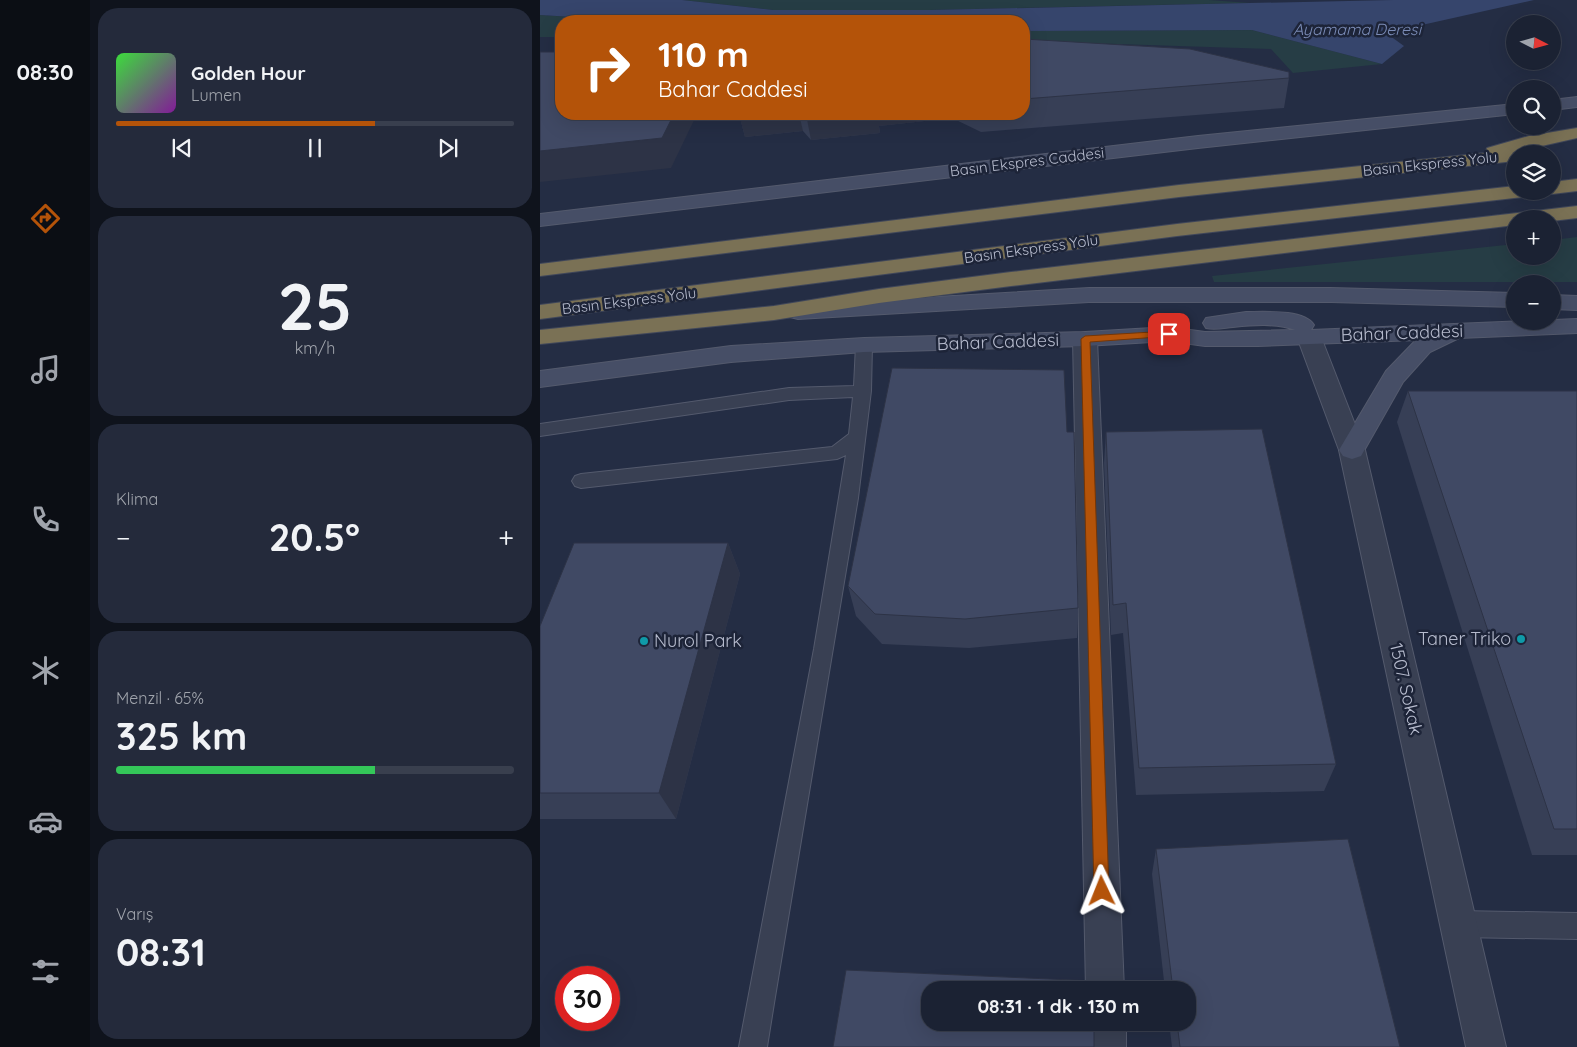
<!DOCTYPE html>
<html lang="tr">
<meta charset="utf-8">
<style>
:root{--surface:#1b2233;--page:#242a3b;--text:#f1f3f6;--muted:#a0a4ac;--line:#393f4e;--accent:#b45309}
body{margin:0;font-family:Quicksand,sans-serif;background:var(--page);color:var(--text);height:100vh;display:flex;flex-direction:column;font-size:19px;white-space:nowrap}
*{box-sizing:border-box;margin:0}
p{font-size:16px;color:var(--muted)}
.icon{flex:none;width:28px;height:28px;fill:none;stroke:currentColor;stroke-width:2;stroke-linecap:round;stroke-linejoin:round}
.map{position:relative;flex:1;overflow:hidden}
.sheet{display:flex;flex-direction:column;gap:8px;padding:8px;background:#0f131c;width:450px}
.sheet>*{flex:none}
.top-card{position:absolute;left:15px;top:15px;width:475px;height:105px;border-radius:20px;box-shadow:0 5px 20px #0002,0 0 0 1px var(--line);background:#b45309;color:#fff;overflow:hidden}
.needle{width:32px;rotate:96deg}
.tools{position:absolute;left:966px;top:15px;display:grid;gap:10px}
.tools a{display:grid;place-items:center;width:55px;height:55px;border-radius:50%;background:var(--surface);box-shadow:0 5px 20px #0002,0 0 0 1px var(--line);font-size:25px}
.speed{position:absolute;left:15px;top:966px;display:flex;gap:10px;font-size:25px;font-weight:700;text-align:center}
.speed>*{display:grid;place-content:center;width:65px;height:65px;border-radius:50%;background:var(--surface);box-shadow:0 5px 20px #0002,0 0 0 1px var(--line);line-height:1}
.speed .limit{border:8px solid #d22;background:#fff;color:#111}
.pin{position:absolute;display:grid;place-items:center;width:42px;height:42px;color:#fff;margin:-21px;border-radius:10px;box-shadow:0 2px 8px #0006}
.me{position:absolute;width:55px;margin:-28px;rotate:358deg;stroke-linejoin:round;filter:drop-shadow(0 0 4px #0008)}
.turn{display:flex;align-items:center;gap:18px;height:105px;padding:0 20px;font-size:22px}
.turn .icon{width:65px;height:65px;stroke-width:2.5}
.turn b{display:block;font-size:35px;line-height:42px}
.big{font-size:38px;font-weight:800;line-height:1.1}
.sheet .tile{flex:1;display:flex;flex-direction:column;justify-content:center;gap:8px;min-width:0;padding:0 18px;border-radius:20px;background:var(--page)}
.sheet .dial{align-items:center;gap:0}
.dial b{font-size:65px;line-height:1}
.song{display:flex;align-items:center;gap:15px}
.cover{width:60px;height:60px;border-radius:8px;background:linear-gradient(135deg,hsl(120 70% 55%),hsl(290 70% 35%))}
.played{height:5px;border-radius:2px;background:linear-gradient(90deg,var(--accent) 65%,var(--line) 65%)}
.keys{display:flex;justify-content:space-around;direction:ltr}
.heat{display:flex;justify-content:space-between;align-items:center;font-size:28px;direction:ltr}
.charge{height:8px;border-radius:4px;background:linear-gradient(90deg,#34c759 65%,var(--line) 0)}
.trip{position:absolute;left:381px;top:981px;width:275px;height:50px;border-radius:20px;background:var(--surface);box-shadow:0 5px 20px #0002,0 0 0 1px var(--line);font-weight:800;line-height:50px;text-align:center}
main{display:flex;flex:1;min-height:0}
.dock{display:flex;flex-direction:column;width:90px;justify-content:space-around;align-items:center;background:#0b0e14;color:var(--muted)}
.dock .icon{width:35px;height:35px}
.dock .on{color:var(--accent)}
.dock b{font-size:22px;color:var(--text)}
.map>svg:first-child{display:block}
.green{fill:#263d45}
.water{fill:#36456c}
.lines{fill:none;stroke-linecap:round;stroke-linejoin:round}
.service-casing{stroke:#545a6d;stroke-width:2}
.minor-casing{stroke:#545a6d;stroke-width:2}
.secondary-casing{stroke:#545a6d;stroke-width:2}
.motorway-casing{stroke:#40475a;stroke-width:2}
.service{fill:#394053;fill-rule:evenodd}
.minor{fill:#394053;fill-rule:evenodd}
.secondary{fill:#464e66;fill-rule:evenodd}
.motorway{fill:#7a7155;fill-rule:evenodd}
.wall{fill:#373f56}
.shaded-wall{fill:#2d3346}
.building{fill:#404964;stroke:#2d3346}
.route{fill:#b45309;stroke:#753606}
.culture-dot{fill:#0f9aa8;stroke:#1d2438;stroke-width:2}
.labels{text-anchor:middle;stroke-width:5;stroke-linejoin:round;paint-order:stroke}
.far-street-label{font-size:15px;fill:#b6bbcd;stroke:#1d2438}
.far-water-label{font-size:16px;font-style:italic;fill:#7b8cb7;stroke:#1d2438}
.street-label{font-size:18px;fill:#b6bbcd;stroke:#1d2438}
.poi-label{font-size:18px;fill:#b6bbcd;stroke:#1d2438;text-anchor:end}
</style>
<main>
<nav class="dock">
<b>08:30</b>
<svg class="icon on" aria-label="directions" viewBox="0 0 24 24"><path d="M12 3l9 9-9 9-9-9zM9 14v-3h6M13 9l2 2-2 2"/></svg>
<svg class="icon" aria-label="music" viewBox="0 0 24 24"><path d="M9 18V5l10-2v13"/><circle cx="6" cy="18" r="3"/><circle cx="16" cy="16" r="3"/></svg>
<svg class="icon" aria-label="phone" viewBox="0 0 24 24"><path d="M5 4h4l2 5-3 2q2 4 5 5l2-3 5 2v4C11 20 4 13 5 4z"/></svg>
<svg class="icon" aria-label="climate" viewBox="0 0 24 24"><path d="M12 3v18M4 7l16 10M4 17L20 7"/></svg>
<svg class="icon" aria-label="car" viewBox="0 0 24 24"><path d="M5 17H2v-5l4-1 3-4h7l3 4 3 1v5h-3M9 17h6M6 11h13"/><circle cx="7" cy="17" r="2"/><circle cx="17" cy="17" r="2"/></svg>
<svg class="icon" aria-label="filters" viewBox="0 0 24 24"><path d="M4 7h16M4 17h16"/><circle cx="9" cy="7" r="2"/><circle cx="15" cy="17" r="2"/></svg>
</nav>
<section class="sheet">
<div class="tile">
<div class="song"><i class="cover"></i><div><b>Golden Hour</b><p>Lumen</p></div></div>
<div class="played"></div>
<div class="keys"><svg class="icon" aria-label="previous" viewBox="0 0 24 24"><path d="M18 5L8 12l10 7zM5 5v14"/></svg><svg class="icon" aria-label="pause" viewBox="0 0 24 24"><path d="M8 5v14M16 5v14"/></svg><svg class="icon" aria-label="next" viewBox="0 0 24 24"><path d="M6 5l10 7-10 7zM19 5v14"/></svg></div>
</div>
<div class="tile dial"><b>25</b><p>km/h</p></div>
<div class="tile"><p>Klima</p>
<div class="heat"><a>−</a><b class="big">20.5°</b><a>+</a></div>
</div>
<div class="tile"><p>Menzil · 65%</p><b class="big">325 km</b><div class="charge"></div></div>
<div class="tile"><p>Varış</p><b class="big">08:31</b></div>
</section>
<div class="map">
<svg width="1037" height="1047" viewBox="0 0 1037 1047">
<rect width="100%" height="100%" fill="#242d44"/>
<g class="green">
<path d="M142,0H669L710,3L390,10H233Z"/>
<path d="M0,15L99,21H21V37H0Z"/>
<path d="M712,30L842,64L753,73L731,49L484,41V31Z"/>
<path d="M1037,237V282H674L672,276L975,244V256H1012L1013,240Z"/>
</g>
<path class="water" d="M0,0H142L233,10H390L853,0H994L846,33L864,46L842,64L712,30L484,31V21H99L0,15Z"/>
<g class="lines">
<defs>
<g id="service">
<path d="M324,340L330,341L332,345L331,391L318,498L235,997L227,1047H199L274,649L306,455L297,459L41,488L35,486L32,481L35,476L41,474L292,447L309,434L313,397L249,400L0,436V424L249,388L314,386L316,345L318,341Z"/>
<path d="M920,911L1037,913V939L920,937L911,933L907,924L911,915Z"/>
</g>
<g id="minor">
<path d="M769,330L777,332L781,337L825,450L966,1047H926L799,450L757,337L761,332Z"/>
<path d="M545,332L553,334L557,339L584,990H546L533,339L537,334Z"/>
<rect x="546" y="1022" width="40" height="25"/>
</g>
<g id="secondary">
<path d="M1037,97V107L1012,110V100Z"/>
<path d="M975,104V114L658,148L0,226V214L658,136Z"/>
<path d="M549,288H791L975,293V307L791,302H549L258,319L250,317L247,312L250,307L258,305Z"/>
<path d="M1012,295L1037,296V310L1012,309Z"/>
<path d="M706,312C724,312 764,309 774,325L771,330L1037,319V333L919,338L890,352L863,382L821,456L812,459L803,456L799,450L846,371L874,342L878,340L718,346H665L629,341L545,346L324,352L191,362L0,387V371L191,346L324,338L545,332L629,327L665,332L755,330C736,323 713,325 693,327C683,328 675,330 666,328L663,323L666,318Z"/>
</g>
<g id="motorway">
<path d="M1037,128V138L980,151L984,154H975V161L639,197L0,276V264L639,185L945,153L947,148L989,136Z"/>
<path d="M1037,179V191L1012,194L1004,191H1012V182Z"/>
<path d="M975,186V191H993L990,195L983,197L637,236L0,319V305L637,224Z"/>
<path d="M1037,206V218L1012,221V219H975V225L471,286L339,303L234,320L0,344V330L234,306L339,289L471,272Z"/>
</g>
</defs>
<use href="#service" class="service-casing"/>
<use href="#minor" class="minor-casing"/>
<use href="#secondary" class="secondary-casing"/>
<use href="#motorway" class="motorway-casing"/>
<use href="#service" class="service"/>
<use href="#minor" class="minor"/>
<use href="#secondary" class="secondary"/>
<use href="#motorway" class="motorway"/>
</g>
<g class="wall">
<path d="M484,39L749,78L744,108L441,132L412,118L339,126L340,133L271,140L263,131L205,137L199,114H484Z"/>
<path d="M868,391H1037V855H992L857,422Z"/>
<path d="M527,432L538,608L537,638L429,648L342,644L316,616L308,586Z"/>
<path d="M566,432L796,764L784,791L596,795L583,633L571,635L564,463Z"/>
<path d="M188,543L200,574L136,819H0V626Z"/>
<path d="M616,849L860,1047H632L629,1022H648V990H625L612,874Z"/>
</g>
<g class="shaded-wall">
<path d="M134,114H157L131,168L0,182V151Z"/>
<path d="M199,114H259L263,131L205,137Z"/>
<path d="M266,114H411L412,118L339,126L340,133L271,140Z"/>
<path d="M188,543L200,574L136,819L119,793Z"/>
</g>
<g class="building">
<path d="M484,39L650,49L749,72V78L484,99Z"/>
<path d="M0,52H21V114H134L122,138L0,151Z"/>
<path d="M352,368L524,370L527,432H534L538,608L425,619L335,614L308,586Z"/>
<path d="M868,391H1037V829H1014Z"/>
<path d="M722,429L796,764L599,768L586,603L573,605L566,432Z"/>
<path d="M34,543H188L119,793H0V626Z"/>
<path d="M808,839L860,1047H640L637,1022H648V990H633L616,849Z"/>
<path d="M306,970L555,981V990H390V1022H546L554,1025V1047H293Z"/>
</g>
<path class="route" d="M629,331L634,334L632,336L550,342L569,891L567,897L562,899L556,897L554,891L541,339L545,336Z"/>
<g class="culture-dot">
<circle cx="981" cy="639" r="5"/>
<circle cx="104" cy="641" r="5"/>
</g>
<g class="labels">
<g class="far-street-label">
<text transform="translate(487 162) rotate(-7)" y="5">Basın Ekspres Caddesi</text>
<text transform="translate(890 164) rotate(-6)" y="5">Basın Ekspress Yolu</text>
<text transform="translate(491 249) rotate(-8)" y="5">Basın Ekspress Yolu</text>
<text transform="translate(89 301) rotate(-7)" y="5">Basın Ekspress Yolu</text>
</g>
<g class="far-water-label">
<text x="817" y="35">Ayamama Deresi</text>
</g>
<g class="street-label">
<text transform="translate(862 333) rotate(-2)" y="6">Bahar Caddesi</text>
<text transform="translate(458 342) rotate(-2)" y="6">Bahar Caddesi</text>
<text transform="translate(866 689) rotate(77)" y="6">1507. Sokak</text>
</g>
<g class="poi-label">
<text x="971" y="645">Taner Triko</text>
<text x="114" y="647" text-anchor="start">Nurol Park</text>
</g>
</g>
</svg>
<div class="tools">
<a><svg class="needle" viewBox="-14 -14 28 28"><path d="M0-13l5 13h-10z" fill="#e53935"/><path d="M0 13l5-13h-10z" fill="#a0a4ac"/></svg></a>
<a><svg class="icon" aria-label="search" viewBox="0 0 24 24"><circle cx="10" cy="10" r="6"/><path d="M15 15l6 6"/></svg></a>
<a><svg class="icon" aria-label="layers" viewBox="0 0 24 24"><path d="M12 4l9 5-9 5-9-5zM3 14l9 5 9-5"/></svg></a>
<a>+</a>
<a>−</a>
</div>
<div class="speed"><div class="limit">30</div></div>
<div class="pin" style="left:629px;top:334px;background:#d93025"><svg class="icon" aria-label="arrive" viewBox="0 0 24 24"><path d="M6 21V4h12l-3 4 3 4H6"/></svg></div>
<svg class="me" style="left:562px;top:891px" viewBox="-20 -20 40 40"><path d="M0-17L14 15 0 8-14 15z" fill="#b45309" stroke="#fff" stroke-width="4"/></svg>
<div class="trip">08:31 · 1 dk · 130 m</div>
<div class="top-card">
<div class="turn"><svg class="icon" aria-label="right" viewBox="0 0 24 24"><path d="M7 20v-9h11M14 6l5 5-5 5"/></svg><div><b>110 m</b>Bahar Caddesi</div></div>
</div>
</div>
</main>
